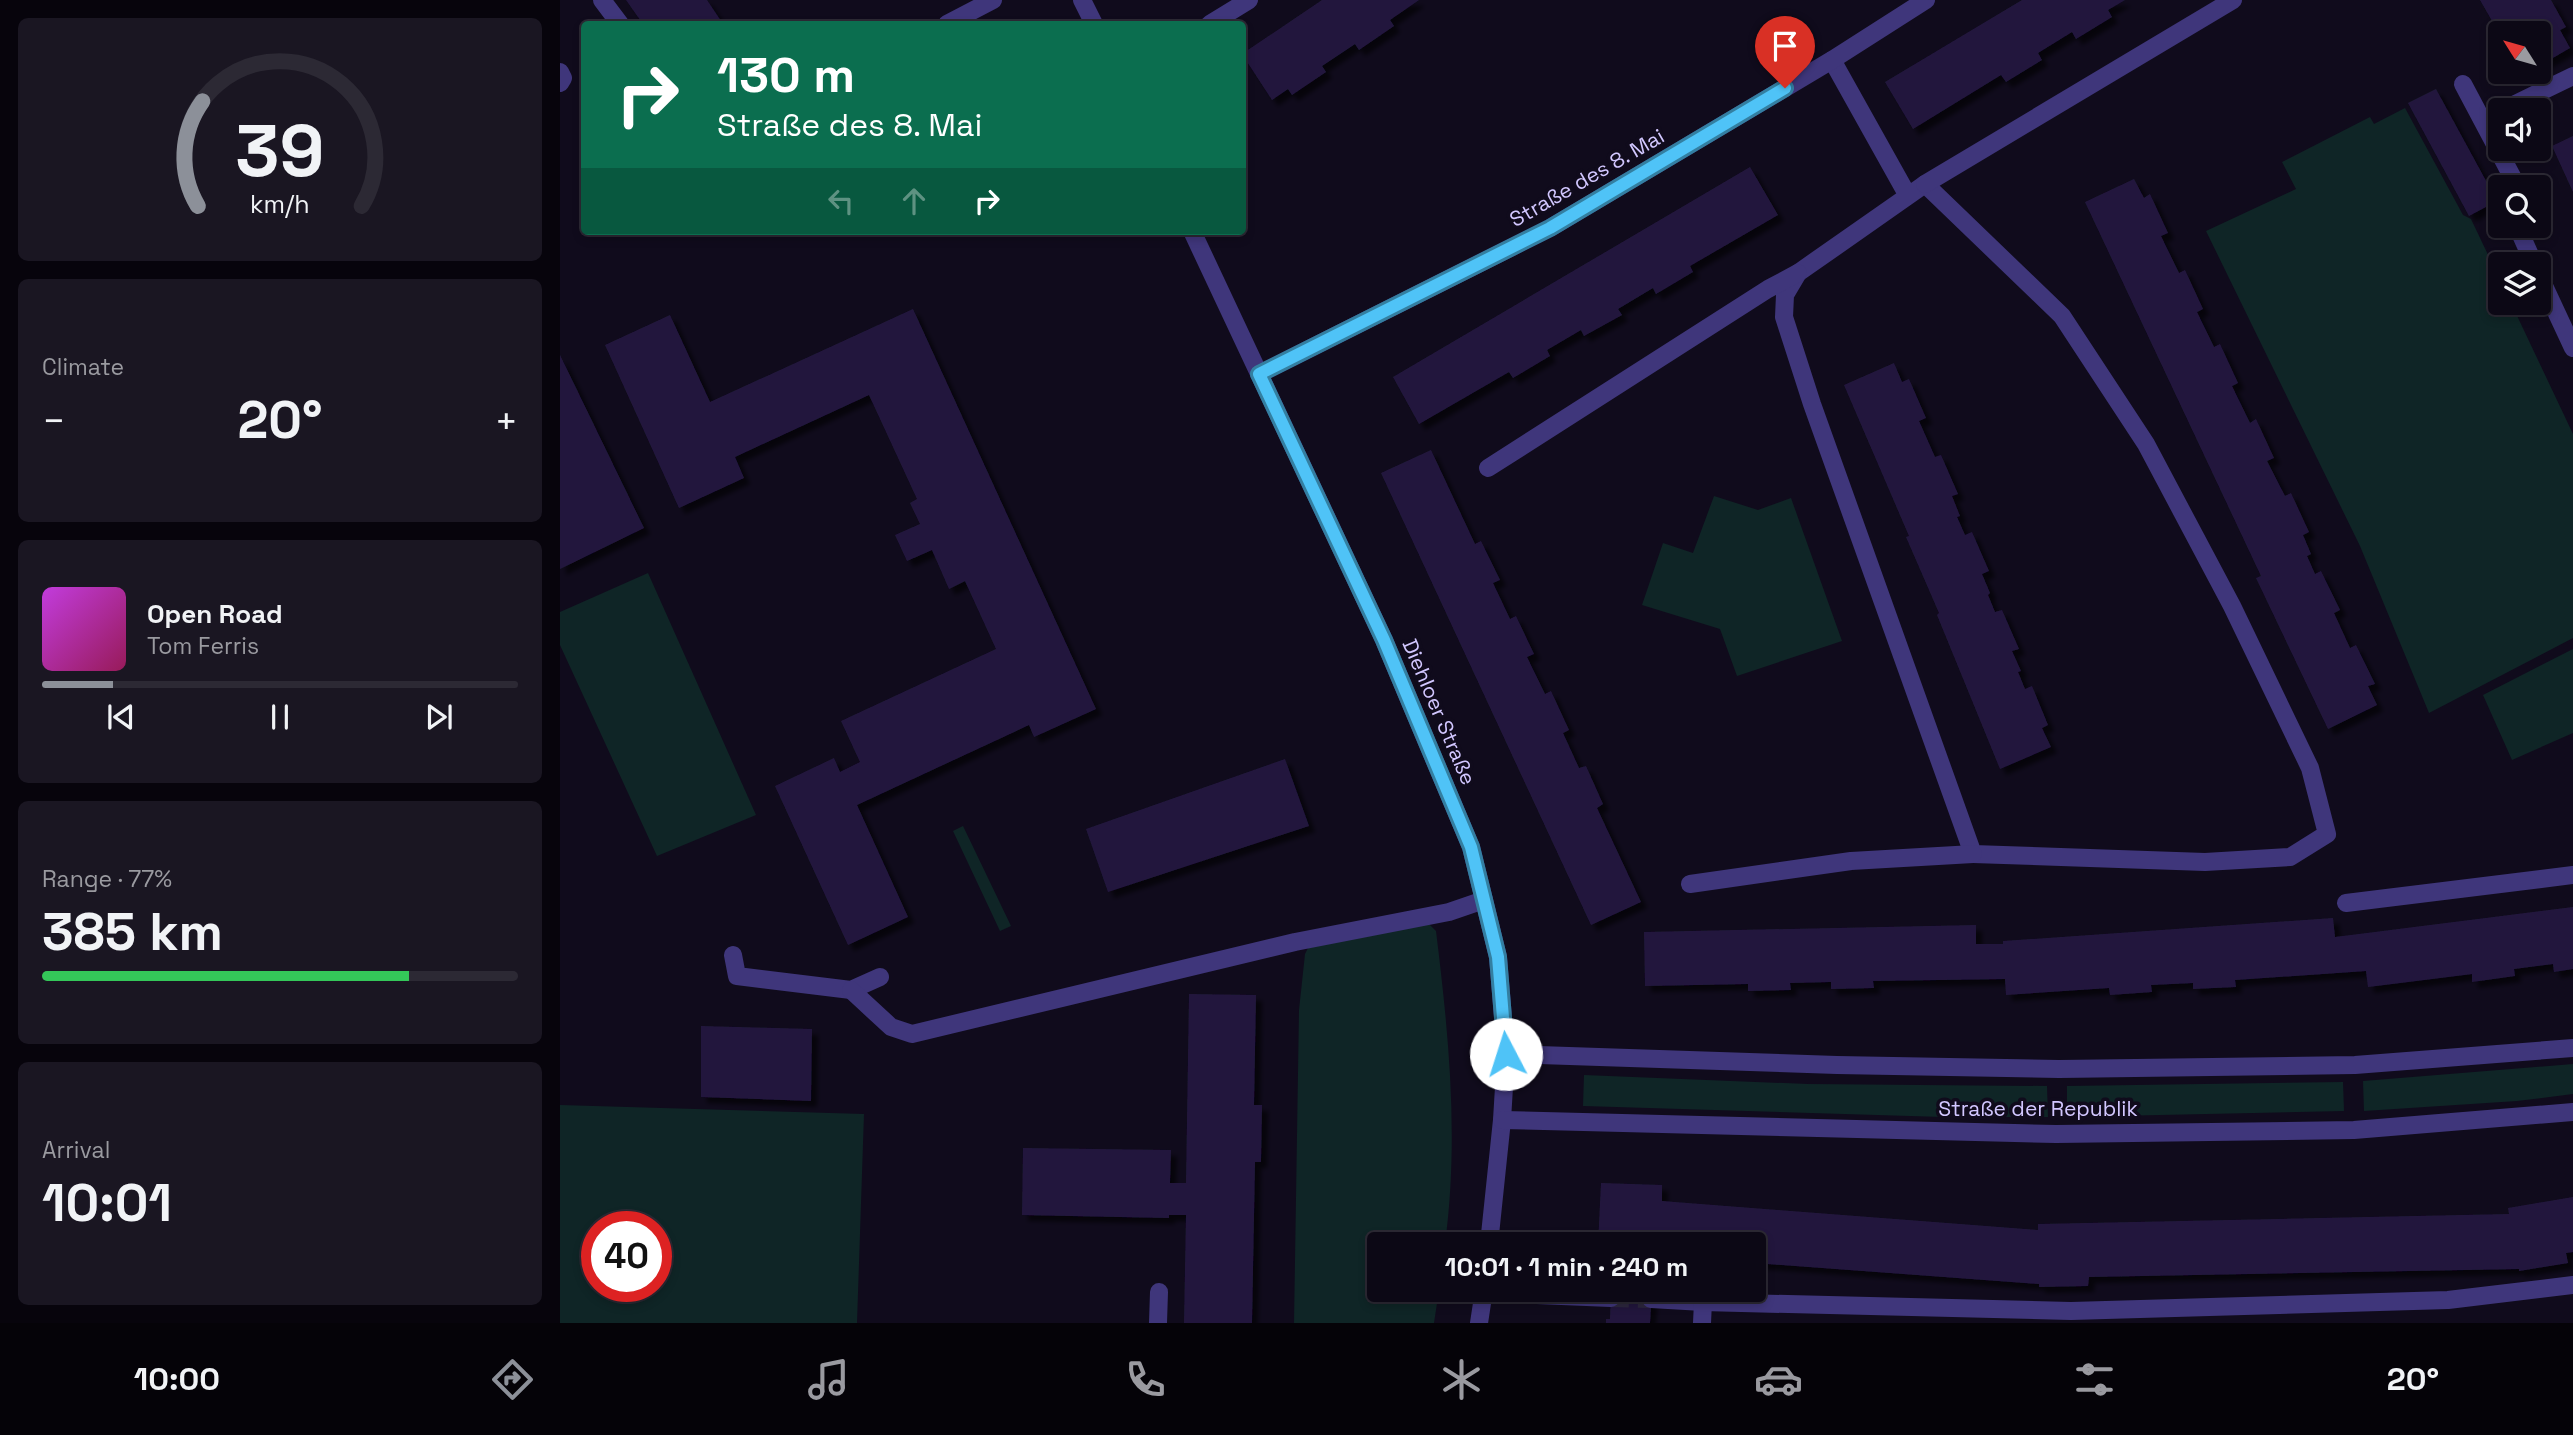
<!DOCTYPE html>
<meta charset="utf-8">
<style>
:root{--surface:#0c0815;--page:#1a1622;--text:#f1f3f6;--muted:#9a9aa0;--line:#2c2934;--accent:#8c9099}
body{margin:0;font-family:"Space Grotesk",sans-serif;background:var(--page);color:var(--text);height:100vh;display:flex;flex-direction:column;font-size:26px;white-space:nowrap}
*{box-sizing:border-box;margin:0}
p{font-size:23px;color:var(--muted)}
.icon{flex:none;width:38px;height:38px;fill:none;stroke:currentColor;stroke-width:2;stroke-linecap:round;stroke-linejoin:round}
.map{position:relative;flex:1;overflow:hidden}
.drawer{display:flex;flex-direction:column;gap:18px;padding:18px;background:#07040c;width:560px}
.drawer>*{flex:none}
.top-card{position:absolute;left:21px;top:21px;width:665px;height:214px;border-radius:7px;box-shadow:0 4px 10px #0003,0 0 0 2px var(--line);background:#0b6e4f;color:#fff;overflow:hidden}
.needle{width:46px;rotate:307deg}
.tools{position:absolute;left:1928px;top:21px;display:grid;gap:14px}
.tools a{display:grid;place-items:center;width:63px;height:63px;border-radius:7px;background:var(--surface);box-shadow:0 4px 10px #0003,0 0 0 2px var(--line);font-size:35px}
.speed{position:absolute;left:21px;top:1211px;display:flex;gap:14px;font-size:35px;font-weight:700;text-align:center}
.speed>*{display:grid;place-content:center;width:91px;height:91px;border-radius:50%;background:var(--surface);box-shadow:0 4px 10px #0003,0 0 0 2px var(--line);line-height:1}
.speed .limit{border:10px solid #d22;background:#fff;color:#111}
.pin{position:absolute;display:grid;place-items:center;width:60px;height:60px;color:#fff;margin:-72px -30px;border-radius:50% 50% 50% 0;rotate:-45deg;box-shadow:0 0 7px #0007}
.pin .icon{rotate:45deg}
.me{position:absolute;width:77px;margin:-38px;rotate:355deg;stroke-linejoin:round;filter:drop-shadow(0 0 5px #0008)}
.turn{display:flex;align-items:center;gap:24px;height:147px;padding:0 21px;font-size:32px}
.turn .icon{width:91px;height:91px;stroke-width:2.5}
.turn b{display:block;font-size:49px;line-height:60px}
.lanes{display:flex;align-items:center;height:66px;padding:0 21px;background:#0003;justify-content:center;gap:35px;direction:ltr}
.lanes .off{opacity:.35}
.big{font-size:52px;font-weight:600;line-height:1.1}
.drawer .widget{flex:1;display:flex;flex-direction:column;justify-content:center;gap:10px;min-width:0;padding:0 24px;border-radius:10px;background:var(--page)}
.drawer .dial{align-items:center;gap:0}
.dial svg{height:182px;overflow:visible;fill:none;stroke:var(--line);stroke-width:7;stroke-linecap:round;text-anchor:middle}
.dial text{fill:var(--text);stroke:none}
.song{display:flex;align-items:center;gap:21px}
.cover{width:84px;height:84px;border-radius:10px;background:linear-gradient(135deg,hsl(290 70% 55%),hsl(330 70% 35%))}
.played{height:7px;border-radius:4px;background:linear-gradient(90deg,var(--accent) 15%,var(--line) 15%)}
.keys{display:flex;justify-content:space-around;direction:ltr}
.heat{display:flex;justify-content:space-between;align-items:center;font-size:38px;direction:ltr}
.charge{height:10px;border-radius:5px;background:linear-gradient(90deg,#34c759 77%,var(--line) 0)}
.trip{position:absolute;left:807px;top:1232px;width:399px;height:70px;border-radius:7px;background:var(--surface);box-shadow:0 4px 10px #0003,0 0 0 2px var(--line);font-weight:600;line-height:70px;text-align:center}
.menu{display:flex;height:112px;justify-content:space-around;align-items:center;background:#050308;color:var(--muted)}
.menu .icon{width:49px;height:49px}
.menu .on{color:var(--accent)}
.menu b{font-size:32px;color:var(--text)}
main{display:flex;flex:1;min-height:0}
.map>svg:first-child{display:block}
.green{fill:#0f2526;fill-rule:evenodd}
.building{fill:#22183d;filter:url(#shadow)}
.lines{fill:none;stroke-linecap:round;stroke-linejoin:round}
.minor-tunnel{stroke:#2d273e;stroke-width:18;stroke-dasharray:18 9;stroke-linecap:butt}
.minor{stroke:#3f367b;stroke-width:18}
.route-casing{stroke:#337fa1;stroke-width:18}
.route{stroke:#4fc3f7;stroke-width:12}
.labels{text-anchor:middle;stroke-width:7;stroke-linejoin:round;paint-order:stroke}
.street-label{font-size:21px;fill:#d2c7ff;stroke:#100b1c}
</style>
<main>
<section class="drawer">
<div class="widget dial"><svg viewBox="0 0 100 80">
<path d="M14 69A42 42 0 1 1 86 69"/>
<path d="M14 69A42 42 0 0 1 16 23" stroke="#8c9099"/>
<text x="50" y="56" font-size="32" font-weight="700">39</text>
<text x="50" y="72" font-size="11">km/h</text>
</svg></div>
<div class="widget"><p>Climate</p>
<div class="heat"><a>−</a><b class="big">20°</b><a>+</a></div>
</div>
<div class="widget">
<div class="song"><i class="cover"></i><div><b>Open Road</b><p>Tom Ferris</p></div></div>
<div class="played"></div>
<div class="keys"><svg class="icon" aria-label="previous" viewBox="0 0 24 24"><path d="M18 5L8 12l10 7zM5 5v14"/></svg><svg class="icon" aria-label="pause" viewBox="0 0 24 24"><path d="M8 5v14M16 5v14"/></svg><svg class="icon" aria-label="next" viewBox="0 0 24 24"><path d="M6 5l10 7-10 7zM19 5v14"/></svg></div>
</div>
<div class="widget"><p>Range · 77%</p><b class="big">385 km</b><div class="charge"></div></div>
<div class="widget"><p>Arrival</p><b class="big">10:01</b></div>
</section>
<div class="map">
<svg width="2013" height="1323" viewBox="0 0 2013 1323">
<defs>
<filter id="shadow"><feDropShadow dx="6" dy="6" stdDeviation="2" flood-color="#0009"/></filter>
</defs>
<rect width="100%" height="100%" fill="#100b1c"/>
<g class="green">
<path d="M1845,108L1903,215L1911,219L1941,282V303H1951L2013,434V638L1869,713L1800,546L1646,231L1736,189L1722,162L1810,117L1814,124Z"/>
<path d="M1154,496L1198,510L1231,498L1282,641L1177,676L1160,629L1082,605L1103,543L1133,553Z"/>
<path d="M88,573L196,815L97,856L0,645V612Z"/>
<path d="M2013,649V733L1952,760L1923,695Z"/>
<path d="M403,826L451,926L440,931L393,831Z"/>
<path d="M869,924L876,931C889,1036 899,1139 885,1244H819V1290H879L874,1323H734L739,1010L745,954L748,948Z"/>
<path d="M2013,1064V1094L1957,1101L1804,1111L1803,1081Z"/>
<path d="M1024,1075L1248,1084L1487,1086L1488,1117H1383L1023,1106Z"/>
<path d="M1783,1082L1784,1111L1507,1117V1086Z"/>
<path d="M0,1105L304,1114L297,1323H0ZM37,1227H96V1286H37Z"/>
</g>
<g class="building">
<path d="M66,0H147L163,24H83Z"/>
<path d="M762,0H859L830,20L834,26L799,50L795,44L762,66L766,72L732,95L728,89L712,100L682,54Z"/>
<path d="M1462,0H1565L1548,10L1552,17L1516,39L1512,32L1478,53L1482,60L1446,82L1441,75L1353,129L1325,82Z"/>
<path d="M1920,0H1991L2006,27L2000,30L2010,48L1979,66V33H1939Z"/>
<path d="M1876,89L1937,201L1909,216L1848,103Z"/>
<path d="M2013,136V192L1992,146Z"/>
<path d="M1190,167L1218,215L1130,266L1133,272L1096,294L1093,288L1058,309L1062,315L1024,336L1021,330L987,350L990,356L953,378L949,372L859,424L833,377Z"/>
<path d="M1574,179L1584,198L1590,194L1608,233L1601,236L1619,273L1625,270L1643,309L1637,312L1654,347L1660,344L1678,383L1672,386L1690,423L1696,419L1714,458L1707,461L1725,496L1731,493L1749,532L1743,535L1751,554L1747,556L1755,574L1761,571L1780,610L1774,613L1790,648L1796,645L1815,684L1808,686L1817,705L1768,729L1696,578L1701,576L1525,202Z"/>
<path d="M353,309L536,709L474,737L469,725L297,805L348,917L288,945L215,786L274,758L280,772L300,762L281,721L436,649L405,581L389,589L372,550L347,561L335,535L360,524L350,503L357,499L309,395L175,457L184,478L119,508L45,345L110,315L150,402Z"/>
<path d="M0,355L84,528L0,569Z"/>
<path d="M1334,363L1342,382L1349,379L1366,418L1359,421L1375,457L1381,455L1398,494L1392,496L1400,516L1397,517L1405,535L1412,532L1429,571L1422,574L1430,593L1428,595L1435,612L1442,610L1459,649L1452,651L1461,671L1458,672L1465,689L1472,686L1488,725L1482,728L1491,747L1440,769L1377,615L1379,613L1346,537L1349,536L1284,385Z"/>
<path d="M871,450L915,544L921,541L940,580L933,583L950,619L956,616L974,654L967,657L985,694L991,691L1009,730L1003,733L1019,768L1026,766L1043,804L1037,808L1081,902L1031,925L821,473Z"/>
<path d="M725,759L749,826L548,892L526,829Z"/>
<path d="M2013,907V969L1994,972L1993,964L1954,969L1955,976L1912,982V974L1808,987L1806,971L1675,980L1676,987L1633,989V983L1591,985L1592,992L1550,995L1549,988L1446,995L1445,979L1313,981L1314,988L1271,989V982L1230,983L1231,990L1188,991V984L1085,986L1084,932L1416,925V944H1443V941L1773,918L1775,937Z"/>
<path d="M629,994L696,995L694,1105H702L701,1162H695L692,1323H624L626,1215H609V1218L462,1215L463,1148L611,1150L610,1183H626Z"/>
<path d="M141,1026L252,1029L251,1101L141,1097Z"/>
<path d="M1041,1183L1102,1185V1201L1478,1230V1224L1949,1214L1948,1208L2013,1197V1252L2006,1253L2008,1263L1959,1271V1269L1529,1277L1528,1286L1479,1287V1284L1194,1263V1244H1038Z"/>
<path d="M1051,1290H1092L1090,1323H1046V1319H1050Z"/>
</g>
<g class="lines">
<path class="minor-tunnel" d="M1051,1298L1091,1299"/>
<g class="minor">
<path d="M42,0L60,24"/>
<path d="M522,0L534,24"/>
<path d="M387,24L433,0"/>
<path d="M650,24L689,0"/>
<path d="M1272,60L1348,196L1365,184L1502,316L1586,444L1672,606L1750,768L1767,834L1730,857L1645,862L1413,854L1252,404L1224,317L1225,295L1238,273L1348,196"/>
<path d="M0,72L3,78L0,83"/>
<path d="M1903,84L1956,184V187"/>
<path d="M1943,110L2013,76"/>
<path d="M1365,184L1673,0"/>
<path d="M1957,226L1974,264"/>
<path d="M632,231L824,640L911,847L938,957L946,1054L942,1120L929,1244"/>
<path d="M1979,275L2013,348"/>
<path d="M699,374L990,228L1272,60L1366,0"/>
<path d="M928,468L1208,289L1238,273"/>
<path d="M1130,884L1291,861L1413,854"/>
<path d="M1786,903L2013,875"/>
<path d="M173,955L177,976L291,990L320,977"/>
<path d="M291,990L331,1027L352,1034L735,942L889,912L924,900"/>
<path d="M946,1054L1277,1065L1499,1069L1795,1065L2013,1048"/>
<path d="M942,1120L1496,1134L1794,1130L2013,1112"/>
<path d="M923,1293L1051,1298"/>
<path d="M1091,1299L1143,1302"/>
<path d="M598,1323L599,1292"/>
<path d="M919,1323L924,1290"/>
<path d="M1142,1323L1143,1302L1511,1311L1888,1300L2013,1285"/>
</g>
</g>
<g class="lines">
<defs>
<path id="route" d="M946,1054L938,957L911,847L824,640L699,374L990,228L1225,88"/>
</defs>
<use href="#route" class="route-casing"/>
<use href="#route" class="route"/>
</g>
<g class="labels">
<g class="street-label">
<text transform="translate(1027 178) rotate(-30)" y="7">Straße des 8. Mai</text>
<text transform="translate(879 712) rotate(67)" y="7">Diehloer Straße</text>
<text x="1478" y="1116">Straße der Republik</text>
</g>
</g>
</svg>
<div class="tools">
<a><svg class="needle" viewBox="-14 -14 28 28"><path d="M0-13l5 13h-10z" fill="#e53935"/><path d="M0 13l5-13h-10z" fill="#9a9aa0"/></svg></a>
<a><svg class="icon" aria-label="sound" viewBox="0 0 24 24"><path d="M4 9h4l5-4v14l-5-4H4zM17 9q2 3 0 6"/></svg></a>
<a><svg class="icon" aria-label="search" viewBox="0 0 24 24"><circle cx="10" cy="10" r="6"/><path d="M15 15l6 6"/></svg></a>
<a><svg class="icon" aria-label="layers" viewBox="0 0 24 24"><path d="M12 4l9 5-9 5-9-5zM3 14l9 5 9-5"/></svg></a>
</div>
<div class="speed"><div class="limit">40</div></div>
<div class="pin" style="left:1225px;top:88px;background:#d93025"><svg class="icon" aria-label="arrive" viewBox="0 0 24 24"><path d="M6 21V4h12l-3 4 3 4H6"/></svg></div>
<svg class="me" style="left:946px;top:1054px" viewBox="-20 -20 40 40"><circle r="19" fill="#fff"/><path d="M0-13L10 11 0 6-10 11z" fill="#4fc3f7"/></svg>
<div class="trip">10:01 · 1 min · 240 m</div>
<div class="top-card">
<div class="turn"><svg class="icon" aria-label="right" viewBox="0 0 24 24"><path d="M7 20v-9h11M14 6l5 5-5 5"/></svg><div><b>130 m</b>Straße des 8. Mai</div></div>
<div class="lanes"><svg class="icon off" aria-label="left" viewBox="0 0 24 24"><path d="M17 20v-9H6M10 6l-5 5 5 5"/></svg><svg class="icon off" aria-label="ahead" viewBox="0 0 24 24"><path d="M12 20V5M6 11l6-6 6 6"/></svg><svg class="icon" aria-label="right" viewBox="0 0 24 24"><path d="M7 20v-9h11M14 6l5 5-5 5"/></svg></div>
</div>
</div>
</main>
<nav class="menu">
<b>10:00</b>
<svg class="icon on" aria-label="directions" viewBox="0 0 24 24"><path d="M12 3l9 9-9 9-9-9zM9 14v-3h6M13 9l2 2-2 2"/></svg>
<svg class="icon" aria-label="music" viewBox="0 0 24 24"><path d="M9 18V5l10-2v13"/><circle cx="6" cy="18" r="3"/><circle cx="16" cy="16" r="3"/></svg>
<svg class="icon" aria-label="phone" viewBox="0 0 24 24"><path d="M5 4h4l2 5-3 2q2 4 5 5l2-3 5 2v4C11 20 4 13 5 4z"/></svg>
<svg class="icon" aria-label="climate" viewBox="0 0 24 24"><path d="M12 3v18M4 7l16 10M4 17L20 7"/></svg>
<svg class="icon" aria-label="car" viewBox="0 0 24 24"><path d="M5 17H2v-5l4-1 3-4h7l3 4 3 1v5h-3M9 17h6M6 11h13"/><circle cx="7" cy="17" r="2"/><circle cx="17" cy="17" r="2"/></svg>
<svg class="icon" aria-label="filters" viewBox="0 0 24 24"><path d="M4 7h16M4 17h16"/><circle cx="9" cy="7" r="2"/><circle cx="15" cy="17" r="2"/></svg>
<b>20°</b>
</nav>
